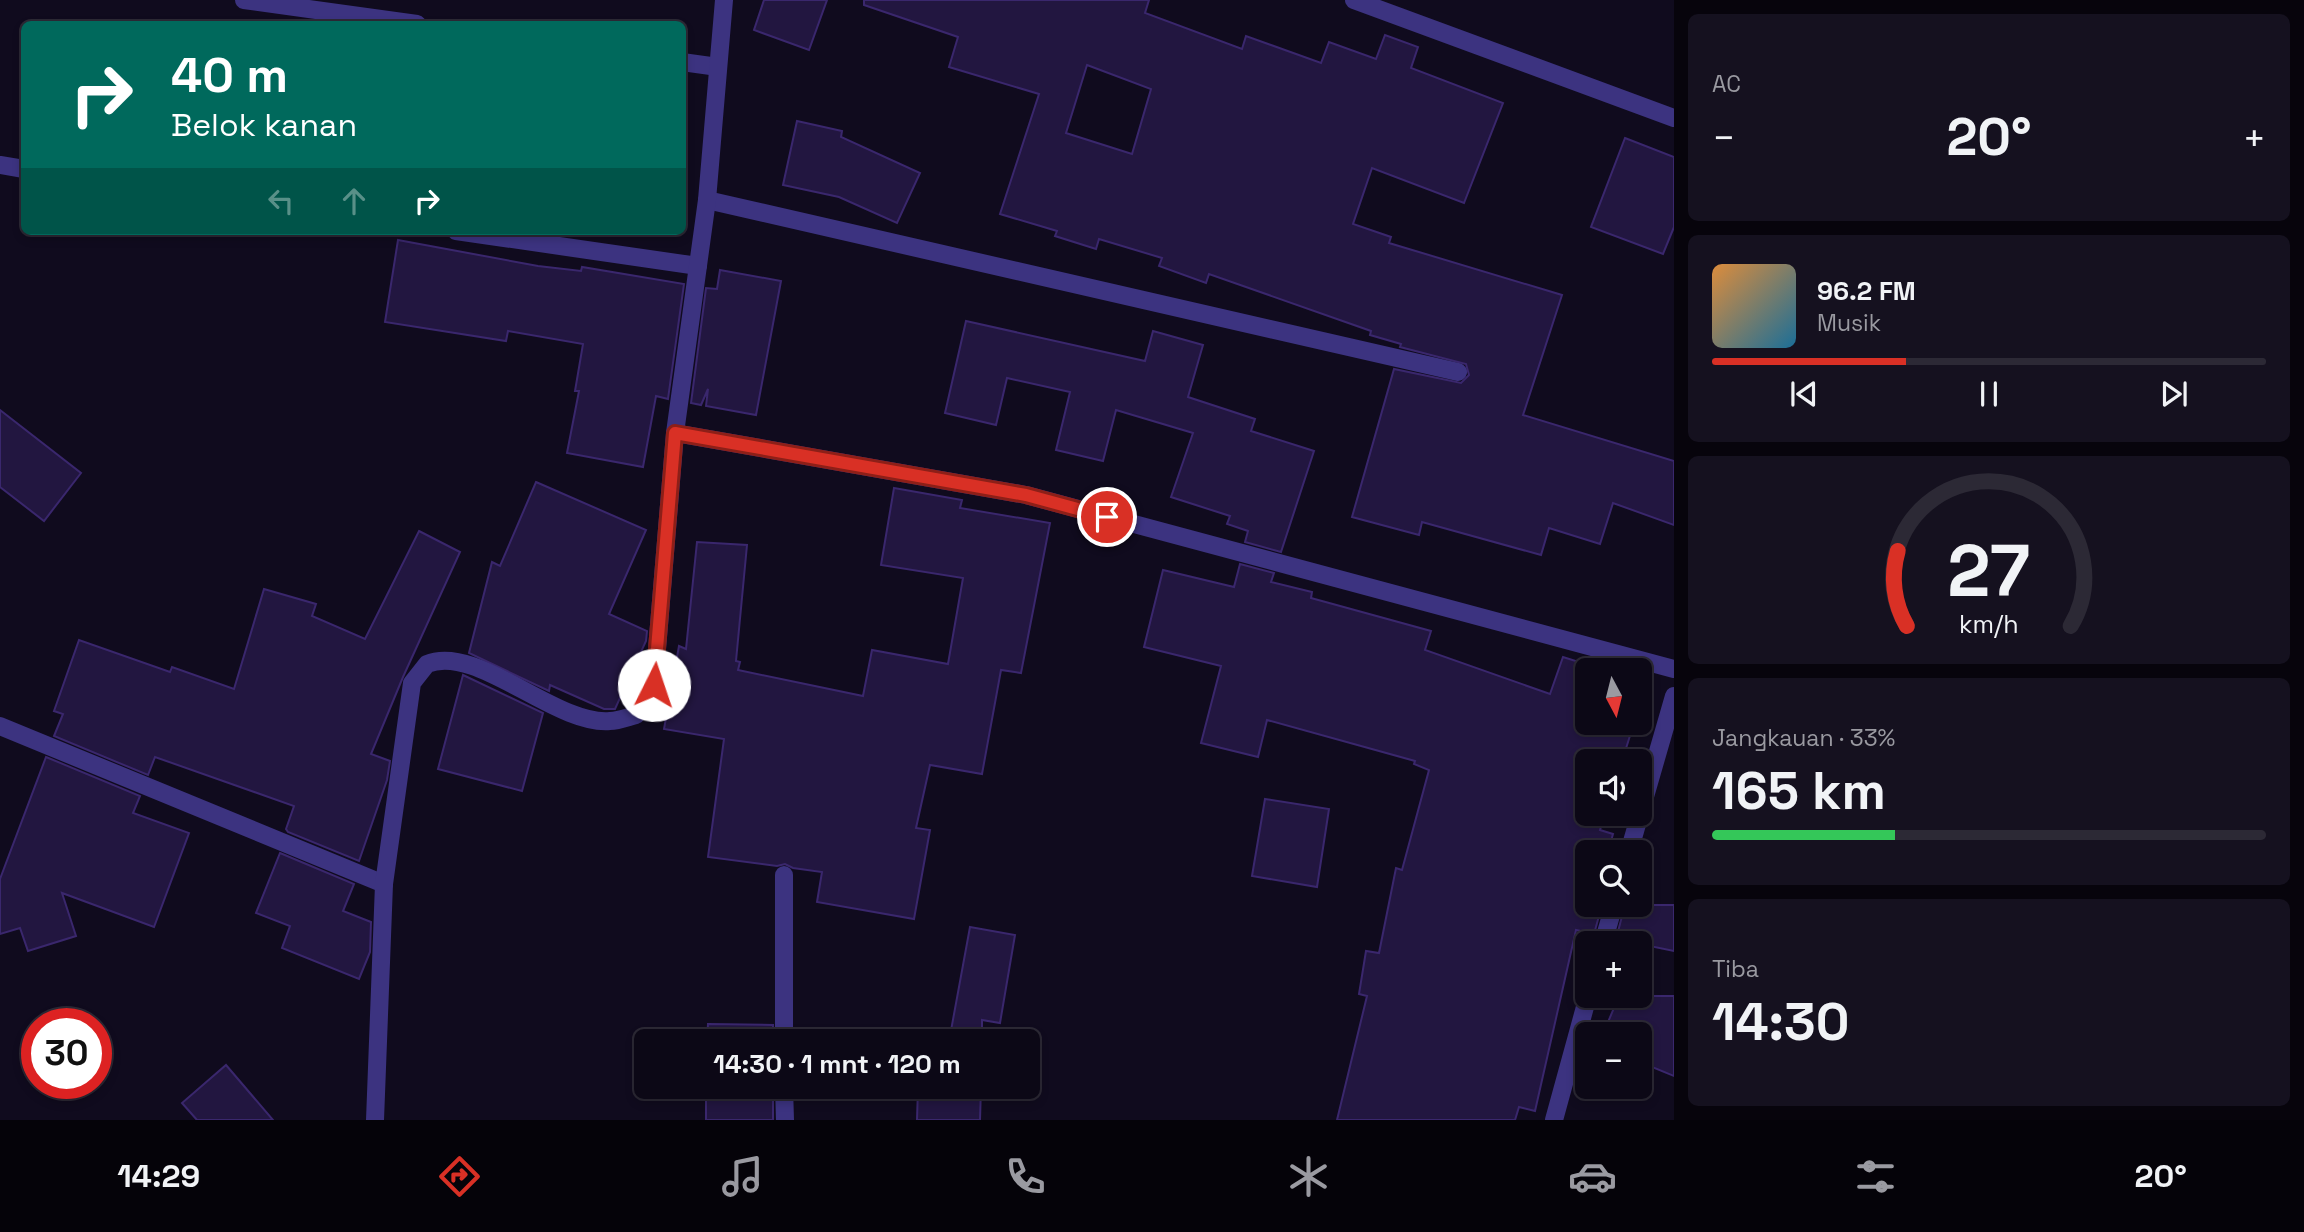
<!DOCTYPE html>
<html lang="id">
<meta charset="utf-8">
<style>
:root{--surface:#0c0816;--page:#15111f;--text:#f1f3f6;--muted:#9a9aa1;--line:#2c2935;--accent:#d93025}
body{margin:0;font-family:"Space Grotesk",sans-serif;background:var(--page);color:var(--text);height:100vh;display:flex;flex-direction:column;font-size:26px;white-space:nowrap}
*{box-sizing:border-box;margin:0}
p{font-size:23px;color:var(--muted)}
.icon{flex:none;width:38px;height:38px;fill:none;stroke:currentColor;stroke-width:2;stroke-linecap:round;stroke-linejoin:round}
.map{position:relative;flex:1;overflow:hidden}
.drawer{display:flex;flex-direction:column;gap:14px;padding:14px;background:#07040c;width:630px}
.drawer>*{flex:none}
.hud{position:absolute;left:21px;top:21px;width:665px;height:214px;border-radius:10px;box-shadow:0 4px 10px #0003,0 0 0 2px var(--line);background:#00695c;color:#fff;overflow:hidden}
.needle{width:46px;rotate:173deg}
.fabs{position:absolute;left:1575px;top:658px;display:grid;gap:14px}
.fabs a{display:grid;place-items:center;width:77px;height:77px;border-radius:10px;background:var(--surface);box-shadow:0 4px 10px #0003,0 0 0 2px var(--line);font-size:35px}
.speed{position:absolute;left:21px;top:1008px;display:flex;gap:14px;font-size:35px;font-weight:700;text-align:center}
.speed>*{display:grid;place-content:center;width:91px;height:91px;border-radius:50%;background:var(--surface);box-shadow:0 4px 10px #0003,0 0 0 2px var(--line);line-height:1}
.speed .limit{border:10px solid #d22;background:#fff;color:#111}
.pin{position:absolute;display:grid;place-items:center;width:60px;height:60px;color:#fff;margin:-30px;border:4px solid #fff;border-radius:50%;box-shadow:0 2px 7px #0007}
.me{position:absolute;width:77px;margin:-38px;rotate:4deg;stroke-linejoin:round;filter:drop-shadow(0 0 5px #0008)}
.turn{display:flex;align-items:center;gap:24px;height:147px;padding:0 35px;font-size:32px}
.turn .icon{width:91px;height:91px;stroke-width:2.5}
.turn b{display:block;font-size:49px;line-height:60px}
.lanes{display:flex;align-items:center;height:66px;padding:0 35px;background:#0003;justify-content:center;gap:35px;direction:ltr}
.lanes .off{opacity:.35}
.big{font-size:52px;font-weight:700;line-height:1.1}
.drawer .widget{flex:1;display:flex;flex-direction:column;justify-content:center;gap:10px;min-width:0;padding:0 24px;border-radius:10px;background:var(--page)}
.drawer .dial{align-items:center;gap:0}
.dial svg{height:182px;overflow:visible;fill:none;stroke:var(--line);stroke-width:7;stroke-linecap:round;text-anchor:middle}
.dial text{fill:var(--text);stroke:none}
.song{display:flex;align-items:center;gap:21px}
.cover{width:84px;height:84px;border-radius:10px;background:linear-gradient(135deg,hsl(30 70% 55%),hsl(200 70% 35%))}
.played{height:7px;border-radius:4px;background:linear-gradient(90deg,var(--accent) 35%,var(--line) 35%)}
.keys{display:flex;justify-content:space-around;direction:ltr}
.heat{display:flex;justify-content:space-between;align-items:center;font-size:38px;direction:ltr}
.charge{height:10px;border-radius:5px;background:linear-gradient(90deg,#34c759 33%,var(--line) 0)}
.trip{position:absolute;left:634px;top:1029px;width:406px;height:70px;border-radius:10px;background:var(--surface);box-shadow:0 4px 10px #0003,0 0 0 2px var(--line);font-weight:700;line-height:70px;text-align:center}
.tabs{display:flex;height:112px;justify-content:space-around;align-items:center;background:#050309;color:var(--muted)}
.tabs .icon{width:49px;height:49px}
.tabs .current{color:var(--accent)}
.tabs b{font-size:32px;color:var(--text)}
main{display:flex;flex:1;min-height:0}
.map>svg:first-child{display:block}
.building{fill:#221640;stroke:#3a276d;stroke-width:2;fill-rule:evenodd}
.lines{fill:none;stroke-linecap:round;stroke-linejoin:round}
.minor{stroke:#3c3380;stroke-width:18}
.route-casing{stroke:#8d1f18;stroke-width:18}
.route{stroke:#d93025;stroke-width:12}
</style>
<main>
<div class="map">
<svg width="1674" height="1120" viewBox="0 0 1674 1120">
<rect width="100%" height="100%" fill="#100b1e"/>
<g class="building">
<path d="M764,0H827L809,50L754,30Z"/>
<path d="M864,0H1149L1145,13L1242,49L1246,36L1321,63L1329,42L1376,59L1385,35L1418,47L1411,68L1503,103L1464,203L1372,168L1353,224L1391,237L1389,243L1562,295L1523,415L1674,461V525L1613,503L1600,544L1549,528L1541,555L1422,522L1419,535L1352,517L1394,369L1461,383L1469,375L1466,364L1400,347L1401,344L1370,335L1371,331L1209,274L1206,283L1159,266L1162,258L1099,239L1096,249L1055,236L1057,231L1000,214L1039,94L949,67L958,37L864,5ZM1087,65L1151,89L1132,154L1066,133Z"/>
<path d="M797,121L842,131L841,137L920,173L897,223L839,197L783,185Z"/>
<path d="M1625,138L1674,157V227L1663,254L1591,227Z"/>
<path d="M398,240L538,266L581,271L582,267L684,284L668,399L656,396L643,467L567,453L579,391H575L583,344L508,331L506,341L385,322Z"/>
<path d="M720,270L781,281L756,415L706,406L708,389L701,405L691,403L706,288L717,289Z"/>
<path d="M966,321L1145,361L1153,331L1203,345L1188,397L1255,419L1251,431L1314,451L1281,552L1245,542L1248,531L1227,524L1230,516L1171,497L1193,433L1116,410L1103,461L1056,450L1070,392L1007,378L996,425L945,413Z"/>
<path d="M0,410L81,473L44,521L0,487Z"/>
<path d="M536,482L646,530L609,614L647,631L646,641L615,709H604L550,685L549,691L469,653L492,562L500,566Z"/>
<path d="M894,488L962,500L960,508L1050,523L1021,673L1001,670L982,774L930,765L916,828L930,830L914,919L817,902L822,872L793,868L785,864L777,866L708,857L724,739L664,729L679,646L686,649L697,542L747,545L736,661L740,662L738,670L863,696L872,650L948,664L963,578L881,565Z"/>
<path d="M419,531L460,552L403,677L371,754L390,761L387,780L359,861L288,832L286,829L294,806L155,757L148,775L54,736L63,714L54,711L79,640L170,672L172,667L234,689L264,589L316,604L312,616L365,639Z"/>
<path d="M1240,564L1274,573L1271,582L1312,592L1311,598L1431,631L1425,650L1550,694L1563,657L1604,670H1587V723H1634L1622,761H1587V814H1605L1600,830L1613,834L1608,852H1587V905H1602L1594,934L1576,930L1535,1111L1519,1107L1515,1120H1337L1367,996L1359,994L1366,951L1379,953L1396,868L1402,870L1429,770L1414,764L1415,761L1267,720L1258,757L1201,743L1221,666L1144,647L1163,570L1234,587Z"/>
<path d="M463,675L543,713L522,791L438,769Z"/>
<path d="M46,757L140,796L133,813L189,833L154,927L62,893L76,936L28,951L20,928L0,934V879Z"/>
<path d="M1265,799L1329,809L1317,887L1252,876Z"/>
<path d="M280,853L354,884L343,911L371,922L370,952L359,979L282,948L290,926L256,913Z"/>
<path d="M1625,905H1674V951L1616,939Z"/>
<path d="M970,927L1015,935L1000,1023L982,1020V1041H919V1035L950,1036Z"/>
<path d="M1619,996H1674V1076L1640,1062V1034H1603Z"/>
<path d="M708,1024L773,1025V1041H707Z"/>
<path d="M226,1065L273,1120H197L182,1103Z"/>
<rect x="706" y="1087" width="67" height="33"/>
<path d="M918,1087H981L980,1120H917Z"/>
</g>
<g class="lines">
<g class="minor">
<path d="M244,0L417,24"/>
<path d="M1354,0L1674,118"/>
<path d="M682,62L718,67"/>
<path d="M0,165L24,169"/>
<path d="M707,200L1458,372"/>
<path d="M456,231L698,266"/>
<path d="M675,433L1026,495L1674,669"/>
<path d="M0,726L384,884"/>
<path d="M1629,852L1674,696"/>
<path d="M784,875V1041"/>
<path d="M1603,943L1614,905"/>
<path d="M784,1087L785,1120"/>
<path d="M375,1120L384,884L412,683L427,664C476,643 556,726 610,721C619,721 628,717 636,715L654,685L675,433L707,200L724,0"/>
<path d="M1554,1120L1588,996"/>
</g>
</g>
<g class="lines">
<defs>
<path id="route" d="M654,685L675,433L1026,495L1107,517"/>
</defs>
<use href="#route" class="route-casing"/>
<use href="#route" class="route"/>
</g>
</svg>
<div class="fabs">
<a><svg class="needle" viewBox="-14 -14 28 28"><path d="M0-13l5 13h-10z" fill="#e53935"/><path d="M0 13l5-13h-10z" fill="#9a9aa1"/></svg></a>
<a><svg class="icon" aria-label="sound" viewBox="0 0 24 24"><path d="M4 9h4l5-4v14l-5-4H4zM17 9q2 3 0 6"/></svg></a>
<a><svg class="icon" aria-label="search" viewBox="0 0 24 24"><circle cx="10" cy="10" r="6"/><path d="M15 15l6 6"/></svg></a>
<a>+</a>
<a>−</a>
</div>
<div class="speed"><div class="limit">30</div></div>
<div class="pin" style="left:1107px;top:517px;background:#d93025"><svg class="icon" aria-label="arrive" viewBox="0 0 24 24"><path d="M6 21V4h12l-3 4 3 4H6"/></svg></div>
<svg class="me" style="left:654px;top:685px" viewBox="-20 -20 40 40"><circle r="19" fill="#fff"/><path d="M0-13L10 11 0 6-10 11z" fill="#d93025"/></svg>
<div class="trip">14:30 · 1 mnt · 120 m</div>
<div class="hud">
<div class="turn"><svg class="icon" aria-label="right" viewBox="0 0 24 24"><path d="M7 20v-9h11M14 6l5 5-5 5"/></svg><div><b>40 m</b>Belok kanan</div></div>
<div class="lanes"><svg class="icon off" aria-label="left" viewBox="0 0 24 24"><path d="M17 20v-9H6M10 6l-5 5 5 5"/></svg><svg class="icon off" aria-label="ahead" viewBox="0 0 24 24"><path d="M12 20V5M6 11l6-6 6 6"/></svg><svg class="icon" aria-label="right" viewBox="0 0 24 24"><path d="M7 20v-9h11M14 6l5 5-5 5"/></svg></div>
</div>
</div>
<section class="drawer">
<div class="widget"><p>AC</p>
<div class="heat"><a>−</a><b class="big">20°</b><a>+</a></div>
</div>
<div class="widget">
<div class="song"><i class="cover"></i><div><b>96.2 FM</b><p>Musik</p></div></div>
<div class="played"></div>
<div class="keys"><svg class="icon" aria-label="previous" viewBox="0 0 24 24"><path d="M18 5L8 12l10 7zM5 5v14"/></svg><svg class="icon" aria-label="pause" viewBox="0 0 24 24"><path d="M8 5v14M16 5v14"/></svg><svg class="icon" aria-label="next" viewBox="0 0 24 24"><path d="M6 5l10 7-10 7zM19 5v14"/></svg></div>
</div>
<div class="widget dial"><svg viewBox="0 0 100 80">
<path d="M14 69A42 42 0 1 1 86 69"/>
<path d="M14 69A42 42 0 0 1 10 36" stroke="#d93025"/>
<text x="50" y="56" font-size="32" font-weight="700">27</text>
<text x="50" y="72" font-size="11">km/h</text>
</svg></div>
<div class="widget"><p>Jangkauan · 33%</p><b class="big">165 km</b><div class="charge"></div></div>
<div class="widget"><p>Tiba</p><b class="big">14:30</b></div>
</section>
</main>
<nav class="tabs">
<b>14:29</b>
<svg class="icon current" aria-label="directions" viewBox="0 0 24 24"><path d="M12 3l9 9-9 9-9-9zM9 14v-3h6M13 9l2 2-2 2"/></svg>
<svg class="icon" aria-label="music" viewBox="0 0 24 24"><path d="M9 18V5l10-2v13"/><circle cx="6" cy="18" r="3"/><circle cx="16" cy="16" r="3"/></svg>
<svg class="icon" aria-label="phone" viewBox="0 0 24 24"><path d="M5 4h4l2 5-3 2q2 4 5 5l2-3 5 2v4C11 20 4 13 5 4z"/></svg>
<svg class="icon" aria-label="climate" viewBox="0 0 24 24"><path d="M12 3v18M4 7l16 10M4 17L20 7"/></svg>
<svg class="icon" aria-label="car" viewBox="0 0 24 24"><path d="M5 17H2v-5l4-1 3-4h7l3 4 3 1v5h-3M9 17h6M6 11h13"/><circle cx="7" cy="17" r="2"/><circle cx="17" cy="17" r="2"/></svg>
<svg class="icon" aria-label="filters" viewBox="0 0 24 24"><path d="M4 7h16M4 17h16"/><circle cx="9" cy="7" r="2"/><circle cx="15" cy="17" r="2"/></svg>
<b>20°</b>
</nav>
